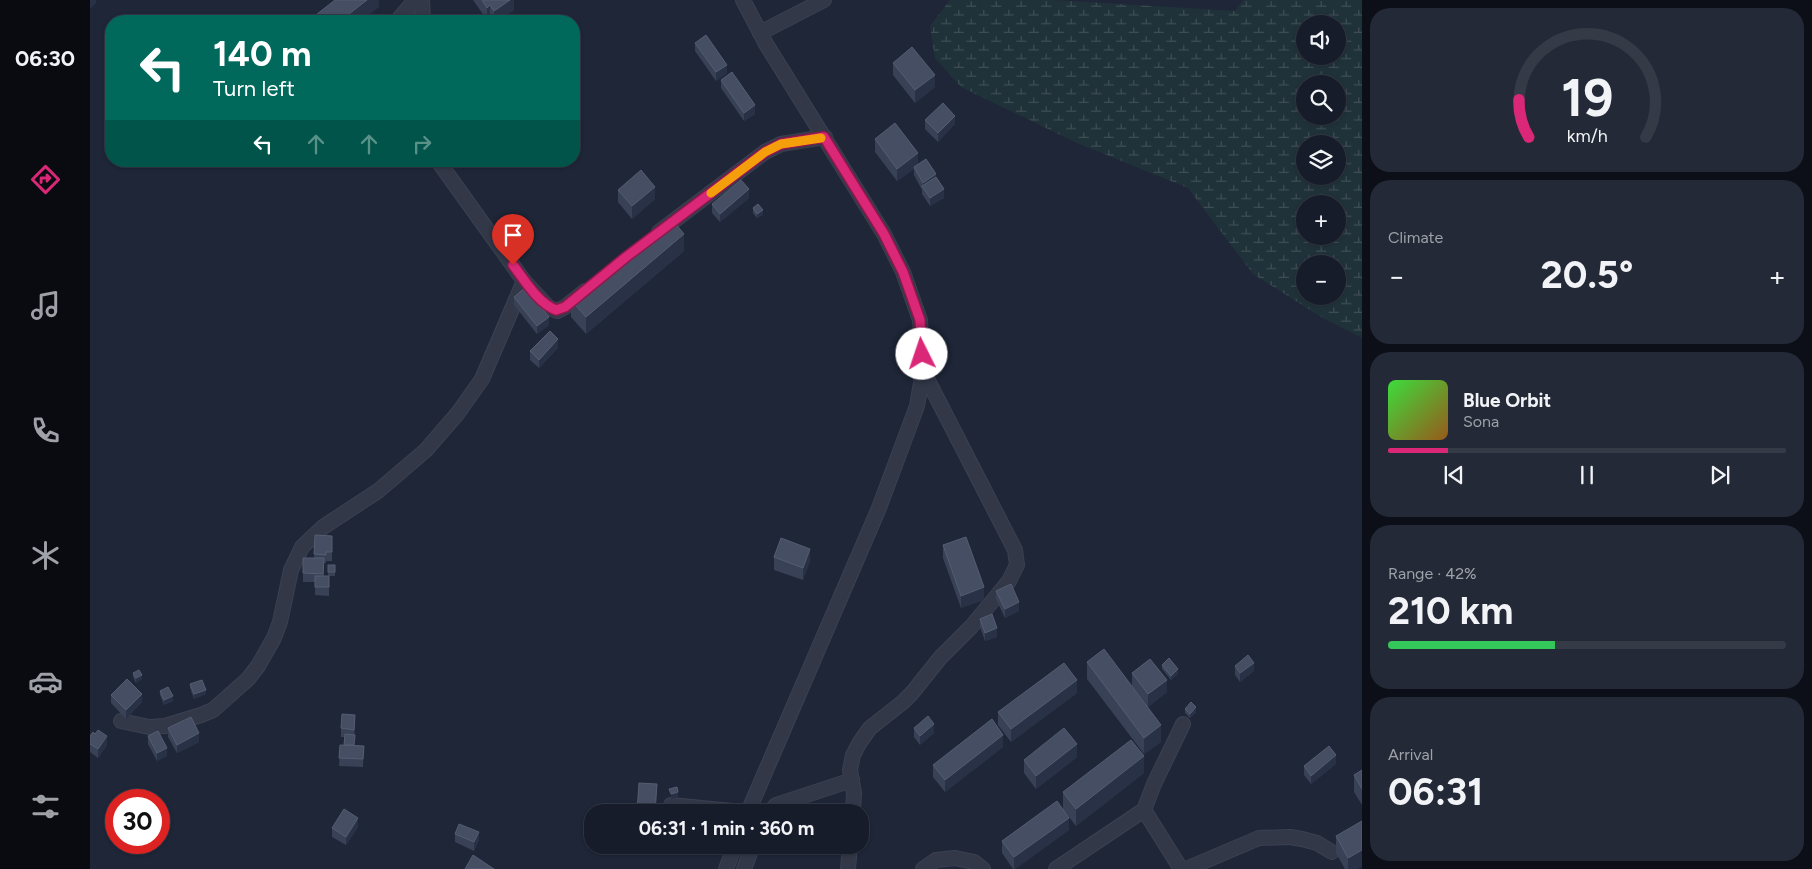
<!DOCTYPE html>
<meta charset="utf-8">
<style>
:root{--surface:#161c2a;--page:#232936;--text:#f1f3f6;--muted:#9ea1a8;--line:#353a47;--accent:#db2777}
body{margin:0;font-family:Figtree,sans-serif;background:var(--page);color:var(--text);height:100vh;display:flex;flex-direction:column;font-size:19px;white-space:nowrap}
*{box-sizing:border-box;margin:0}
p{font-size:16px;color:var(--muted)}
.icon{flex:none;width:28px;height:28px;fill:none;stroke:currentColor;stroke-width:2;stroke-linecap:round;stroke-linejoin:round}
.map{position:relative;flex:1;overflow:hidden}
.panel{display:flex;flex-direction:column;gap:8px;padding:8px;background:#0c0f17;width:450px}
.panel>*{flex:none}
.guide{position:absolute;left:15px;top:15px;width:475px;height:152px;border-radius:20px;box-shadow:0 1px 4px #0004,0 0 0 1px var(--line);background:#00695c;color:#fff;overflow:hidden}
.buttons{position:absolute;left:1206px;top:15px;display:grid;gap:10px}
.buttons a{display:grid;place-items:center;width:50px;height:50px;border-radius:50%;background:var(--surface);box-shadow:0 1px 4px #0004,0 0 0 1px var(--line);font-size:25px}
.speed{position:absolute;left:15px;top:789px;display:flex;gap:10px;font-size:25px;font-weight:700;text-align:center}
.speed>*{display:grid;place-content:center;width:65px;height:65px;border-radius:50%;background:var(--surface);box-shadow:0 1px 4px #0004,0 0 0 1px var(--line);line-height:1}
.speed .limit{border:8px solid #d22;background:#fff;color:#111}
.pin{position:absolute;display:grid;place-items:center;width:42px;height:42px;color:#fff;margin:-51px -21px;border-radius:50% 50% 50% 0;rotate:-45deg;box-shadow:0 0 5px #0007}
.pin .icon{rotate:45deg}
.me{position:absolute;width:55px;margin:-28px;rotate:356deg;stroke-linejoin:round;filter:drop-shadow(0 0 4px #0008)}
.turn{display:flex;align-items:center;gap:18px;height:105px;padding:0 25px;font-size:22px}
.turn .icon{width:65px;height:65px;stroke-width:2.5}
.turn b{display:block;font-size:35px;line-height:42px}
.lanes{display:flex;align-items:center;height:48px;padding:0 25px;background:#0003;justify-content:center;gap:25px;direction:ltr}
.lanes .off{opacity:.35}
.big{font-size:38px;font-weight:700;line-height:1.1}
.panel .widget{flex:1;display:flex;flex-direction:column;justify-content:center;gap:8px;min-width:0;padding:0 18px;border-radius:20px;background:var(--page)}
.panel .dial{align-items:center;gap:0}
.dial svg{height:130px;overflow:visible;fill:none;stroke:var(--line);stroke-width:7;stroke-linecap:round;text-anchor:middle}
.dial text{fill:var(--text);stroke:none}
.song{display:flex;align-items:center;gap:15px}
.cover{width:60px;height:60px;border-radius:8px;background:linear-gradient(135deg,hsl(120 70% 55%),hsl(30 70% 35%))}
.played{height:5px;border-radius:2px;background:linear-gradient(90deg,var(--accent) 15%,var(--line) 15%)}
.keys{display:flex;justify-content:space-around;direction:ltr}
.heat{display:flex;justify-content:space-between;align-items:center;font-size:28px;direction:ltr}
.charge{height:8px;border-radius:4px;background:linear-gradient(90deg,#34c759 42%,var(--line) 0)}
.trip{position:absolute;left:494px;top:804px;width:285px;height:50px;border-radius:20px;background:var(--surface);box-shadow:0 1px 4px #0004,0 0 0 1px var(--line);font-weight:700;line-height:50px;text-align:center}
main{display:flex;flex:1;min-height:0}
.menu{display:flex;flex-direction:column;width:90px;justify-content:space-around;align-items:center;background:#090b11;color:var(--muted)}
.menu .icon{width:35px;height:35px}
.menu .active{color:var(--accent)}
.menu b{font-size:22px;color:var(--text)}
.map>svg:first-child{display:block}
.wetland{fill:url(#wetland-marsh);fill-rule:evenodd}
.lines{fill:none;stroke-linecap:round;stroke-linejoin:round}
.minor-casing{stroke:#3b4151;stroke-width:16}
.minor{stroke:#323848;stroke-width:14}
.wall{fill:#394157}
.shaded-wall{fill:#293146}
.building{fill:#454e63;stroke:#555d72}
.route-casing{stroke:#8e194d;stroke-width:12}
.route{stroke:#db2777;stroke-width:9}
.slow{stroke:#f59e0b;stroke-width:9}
</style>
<main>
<nav class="menu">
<b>06:30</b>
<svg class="icon active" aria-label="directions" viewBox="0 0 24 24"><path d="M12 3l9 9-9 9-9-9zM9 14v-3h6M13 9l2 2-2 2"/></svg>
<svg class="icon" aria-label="music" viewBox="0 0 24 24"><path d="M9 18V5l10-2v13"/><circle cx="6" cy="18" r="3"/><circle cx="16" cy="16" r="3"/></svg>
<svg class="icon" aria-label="phone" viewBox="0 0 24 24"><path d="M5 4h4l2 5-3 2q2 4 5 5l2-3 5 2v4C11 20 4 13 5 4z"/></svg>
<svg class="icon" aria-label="climate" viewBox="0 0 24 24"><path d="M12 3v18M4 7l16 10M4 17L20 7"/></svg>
<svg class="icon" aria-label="car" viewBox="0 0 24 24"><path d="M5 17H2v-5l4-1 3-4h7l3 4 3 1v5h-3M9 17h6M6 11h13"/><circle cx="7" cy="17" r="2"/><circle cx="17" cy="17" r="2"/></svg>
<svg class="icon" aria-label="filters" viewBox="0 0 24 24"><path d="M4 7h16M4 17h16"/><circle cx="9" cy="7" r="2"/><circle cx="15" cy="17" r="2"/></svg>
</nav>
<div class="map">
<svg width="1272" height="869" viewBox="0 0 1272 869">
<defs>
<pattern id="wetland-marsh" width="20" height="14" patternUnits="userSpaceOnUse" patternTransform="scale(1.25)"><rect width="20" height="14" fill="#203239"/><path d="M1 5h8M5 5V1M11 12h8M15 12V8" fill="none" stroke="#3e4d54"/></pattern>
</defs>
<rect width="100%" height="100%" fill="#1e2638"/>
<path class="wetland" d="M860,0H964L1145,11L1153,0H1272V338L1233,318L1163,274L1098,188L987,143L871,87L845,58L840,26ZM1215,24H1248V56H1215ZM1215,84H1248V116H1215ZM1215,144H1248V176H1215ZM1215,204H1248V236H1215ZM1215,264H1248V296H1215Z"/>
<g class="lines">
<defs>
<g id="minor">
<path d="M332,0L333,21"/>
<path d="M653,0L676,44L794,234L813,272L830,320L833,371L827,406L789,508L658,812"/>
<path d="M307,21L325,0"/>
<path d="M670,33L734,0"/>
<path d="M348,161L434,281L458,307L467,311L475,307L495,291"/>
<path d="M569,232L675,152L691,144L735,137"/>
<path d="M31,721L59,727L75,726L111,715L123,710L158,679L168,666L184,638L190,622L201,570L212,547L233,527L288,491L336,450L368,413L392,379L434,281"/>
<path d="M581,805L653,812"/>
<path d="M680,812L686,805L762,780"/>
<path d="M763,812L764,793L760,770L763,755L770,742L780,728L813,702L822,693L850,658L881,627L919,581L927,565L925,550L833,371"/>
<path d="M636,869L645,845"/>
<path d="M654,869L663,845"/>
<path d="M758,869L760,845"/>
<path d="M833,869L846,860L865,858L884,862L893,869"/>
<path d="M966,869L1054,810"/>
<path d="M1091,869L1054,810L1064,784L1093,724"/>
<path d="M1096,869L1169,838L1200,837L1212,839L1227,843L1242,852"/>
</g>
</defs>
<use href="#minor" class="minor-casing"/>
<use href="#minor" class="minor"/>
</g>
<g class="wall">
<path d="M383,0H424V10L407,21H402L400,18L397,20Z"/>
<path d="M605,43L637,73L626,81L605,51Z"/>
<path d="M803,63L845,87L825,103L803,75Z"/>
<path d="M631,80L665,114L654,121L631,88Z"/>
<path d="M835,120L865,124L848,142L835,129Z"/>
<path d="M785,139L828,164L846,177L854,198L840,206L832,194V190L824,175V169L807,181L785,152Z"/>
<path d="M528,190L565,199L542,219L528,202Z"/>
<path d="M659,198L630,222L622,213V204Z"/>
<path d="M663,208L673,215L667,218L663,213Z"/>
<path d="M594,251L496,334L481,317V300Z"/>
<path d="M424,297L459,325L447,334L424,305Z"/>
<path d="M468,348L449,368L440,360V351Z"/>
<path d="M225,535L242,536V561H236V563H234V576H238V565H245V576H239V596L225,595V582H213V558H224Z"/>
<path d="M853,545L894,600L871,608L853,558Z"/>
<path d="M684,557L720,561L713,580L684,570Z"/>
<path d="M906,591L929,611L915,618L906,599Z"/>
<path d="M890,619L907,637L895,641L890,627Z"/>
<path d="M997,662L1071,742L1054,754L997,679Z"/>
<path d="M1072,665L1088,674L1081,680L1072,669Z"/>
<path d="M1145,666L1164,671L1150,682L1145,675Z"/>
<path d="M43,673L52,679L46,683L43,677Z"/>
<path d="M1042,673L1077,692L1058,707L1042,686Z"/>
<path d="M100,684L116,694L104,699L100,688Z"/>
<path d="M70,691L83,701L74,705L70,695Z"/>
<path d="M987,693L921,742L908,725V712Z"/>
<path d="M21,695L52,702L36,719L21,703Z"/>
<path d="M1095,709L1106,712L1100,718L1095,713Z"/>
<path d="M265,723L264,745L274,746L273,767L249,766L250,745H254V737H251V728Z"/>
<path d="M78,728L109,742L87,753L78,737Z"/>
<path d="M824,728L844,733L830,745L824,737Z"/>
<path d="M0,736L17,745L8,758L0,752Z"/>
<path d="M58,736L77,756L67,761L58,744Z"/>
<path d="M913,747L855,792L843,777V765Z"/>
<path d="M987,757L946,789L934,773V760Z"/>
<path d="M1246,764L1221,784L1214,775V766Z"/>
<path d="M1272,770V805L1264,792V775Z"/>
<path d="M1054,773L986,826L975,812L979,830L925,869H923L912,853V841L973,809V792Z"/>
<path d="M268,827L256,845L242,837V828Z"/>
<path d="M365,834L389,840L384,851L365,842Z"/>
<path d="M1246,836L1272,866L1267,869H1255L1246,853Z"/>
</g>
<g class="shaded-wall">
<path d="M0,0H6V3L0,9Z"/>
<path d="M277,0H289V7L271,21H250Z"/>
<path d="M420,0H424V10L407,21H404V11Z"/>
<path d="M400,5V18L397,20V8Z"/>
<path d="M637,65V73L626,81V72Z"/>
<path d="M845,75V87L825,103V90Z"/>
<path d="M665,105V114L654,121V113Z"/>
<path d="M865,116V124L848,142V133Z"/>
<path d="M828,153V166L824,167V169L807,181V169Z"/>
<path d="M846,174V183L833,187V183Z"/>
<path d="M565,187V199L542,219V206Z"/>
<path d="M659,189V198L630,222V214Z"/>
<path d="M854,189V198L840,206V198Z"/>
<path d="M673,210V215L667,218V214Z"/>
<path d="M594,234V251L496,334V317Z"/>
<path d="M459,317V325L447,334V326Z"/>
<path d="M468,339V348L449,368V360Z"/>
<path d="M720,549V561L713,580V568Z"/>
<path d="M894,587V600L871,608V596Z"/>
<path d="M929,602V611L915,618V609Z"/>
<path d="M907,628V637L895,641V633Z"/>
<path d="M1164,663V671L1150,682V673Z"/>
<path d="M1088,669V674L1081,680V676Z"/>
<path d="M52,675V679L46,683V678Z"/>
<path d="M987,680V693L921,742V729Z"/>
<path d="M1077,680V692L1058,707V694Z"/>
<path d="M116,690V694L104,699V694Z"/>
<path d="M52,694V702L36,719V710Z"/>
<path d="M83,696V701L74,705V700Z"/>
<path d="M1106,707V712L1100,718V714Z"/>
<path d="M844,724V733L830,745V736Z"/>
<path d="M1071,725V742L1054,754V738Z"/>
<path d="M109,733V742L87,753V745Z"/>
<path d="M913,735V747L855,792V780Z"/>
<path d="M17,736V745L8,758V749Z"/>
<path d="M987,744V757L946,789V776Z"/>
<path d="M77,748V756L67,761V753Z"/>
<path d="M1246,755V764L1221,784V776Z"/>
<path d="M1054,756V773L986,826V809Z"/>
<path d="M588,792V797L581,799V794Z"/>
<path d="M268,818V827L256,845V837Z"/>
<path d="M979,818V830L925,869H924V857Z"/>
<path d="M389,832V840L384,851V842Z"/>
<path d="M1272,850V866L1267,869H1258V858Z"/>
</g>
<g class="building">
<path d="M245,0H277L250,21H224L222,18Z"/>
<path d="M392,0H420L404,11L400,5L397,8Z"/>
<path d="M616,35L637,65L626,72L605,43Z"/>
<path d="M822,47L845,75L825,90L803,63Z"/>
<path d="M642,72L665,105L654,113L631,80Z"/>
<path d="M853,103L865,116L848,133L835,120Z"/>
<path d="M805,123L828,153L807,169L785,139Z"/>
<path d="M836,159L846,174L833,183L824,167Z"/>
<path d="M551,170L565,187L542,206L528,190Z"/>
<path d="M846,177L854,189L840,198L832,186Z"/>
<path d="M651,180L659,189L630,214L622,204Z"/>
<path d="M668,204L673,210L667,214L663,208Z"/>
<path d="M580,217L594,234L496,317L481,300Z"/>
<path d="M436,287L459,317L447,326L424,297Z"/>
<path d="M460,331L468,339L449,360L440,351Z"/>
<path d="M225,535L242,536V552H236V555L224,554Z"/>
<path d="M876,537L894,587L871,596L853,545Z"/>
<path d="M691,538L720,549L713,568L684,557Z"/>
<path d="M213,558H234L233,574L213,573Z"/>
<rect x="238" y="565" width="7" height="7"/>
<rect x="225" y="576" width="14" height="11"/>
<path d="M921,584L929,602L915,609L906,591Z"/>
<path d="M902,614L907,628L895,633L890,619Z"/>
<path d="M1014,649L1071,725L1054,738L997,662Z"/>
<path d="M1158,655L1164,663L1150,673L1145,666Z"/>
<path d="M1079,658L1088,669L1081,676L1072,665Z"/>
<path d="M1060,659L1077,680L1058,694L1042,673Z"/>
<path d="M974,663L987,680L921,729L908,712Z"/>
<path d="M49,670L52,675L46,678L43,673Z"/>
<path d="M37,679L52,694L36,710L21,695Z"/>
<path d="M112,680L116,690L104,694L100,684Z"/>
<path d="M78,687L83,696L74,700L70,691Z"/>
<path d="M1101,702L1106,707L1100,714L1095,709Z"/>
<path d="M252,714L265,715L264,730L251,728Z"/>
<path d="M838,716L844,724L830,736L824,728Z"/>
<path d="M101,717L109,733L87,745L78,728Z"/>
<path d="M902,719L913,735L855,780L843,765Z"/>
<path d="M974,728L987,744L946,776L934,760Z"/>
<path d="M8,730L17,736L8,749L0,744V736L3,732L5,734Z"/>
<path d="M68,731L77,748L67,753L58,736Z"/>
<path d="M255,734L265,735L264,745H254Z"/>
<path d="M1041,740L1054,756L986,809L973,792Z"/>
<path d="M250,745L274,746L273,759L249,758Z"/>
<path d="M1239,746L1246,755L1221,776L1214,766Z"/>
<path d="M1272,770V789L1264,775Z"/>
<path d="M549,783L567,784L565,812H547Z"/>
<path d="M587,787L588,792L581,794L579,789Z"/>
<path d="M967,801L979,818L924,857L912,841Z"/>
<path d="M254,809L268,818L256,837L242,828Z"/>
<path d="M1272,821V850L1258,858L1246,836Z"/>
<path d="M369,824L389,832L384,842L365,834Z"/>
<path d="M383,855L404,869H375Z"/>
</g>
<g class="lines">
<defs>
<path id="route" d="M423,265C435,281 448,303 466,310L475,307L536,257L675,152L691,144L734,137L794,234L813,272L830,320L832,354"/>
</defs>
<use href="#route" class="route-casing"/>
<use href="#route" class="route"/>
<path class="slow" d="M621,193L675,152L691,144L731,138"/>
</g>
</svg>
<div class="buttons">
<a><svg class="icon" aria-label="sound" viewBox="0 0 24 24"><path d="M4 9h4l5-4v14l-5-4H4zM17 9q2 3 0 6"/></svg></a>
<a><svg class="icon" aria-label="search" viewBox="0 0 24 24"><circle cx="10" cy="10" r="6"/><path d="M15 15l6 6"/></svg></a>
<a><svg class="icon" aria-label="layers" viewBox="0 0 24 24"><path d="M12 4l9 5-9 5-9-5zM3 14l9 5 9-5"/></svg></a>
<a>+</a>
<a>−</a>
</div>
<div class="speed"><div class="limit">30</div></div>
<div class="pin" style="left:423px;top:265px;background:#d93025"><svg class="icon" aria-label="arrive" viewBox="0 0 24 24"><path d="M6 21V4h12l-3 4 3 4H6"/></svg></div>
<svg class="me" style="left:832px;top:354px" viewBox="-20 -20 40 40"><circle r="19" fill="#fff"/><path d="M0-13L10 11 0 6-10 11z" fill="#db2777"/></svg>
<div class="trip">06:31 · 1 min · 360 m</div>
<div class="guide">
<div class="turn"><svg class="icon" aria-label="left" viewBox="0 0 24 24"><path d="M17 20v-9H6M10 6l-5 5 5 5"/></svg><div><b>140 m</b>Turn left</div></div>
<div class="lanes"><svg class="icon" aria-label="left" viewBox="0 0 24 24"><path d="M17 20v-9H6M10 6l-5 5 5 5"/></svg><svg class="icon off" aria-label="ahead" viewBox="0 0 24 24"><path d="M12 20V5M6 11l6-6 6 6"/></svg><svg class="icon off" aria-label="ahead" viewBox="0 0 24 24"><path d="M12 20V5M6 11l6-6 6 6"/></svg><svg class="icon off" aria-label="right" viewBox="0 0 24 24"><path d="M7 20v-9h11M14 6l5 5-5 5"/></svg></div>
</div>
</div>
<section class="panel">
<div class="widget dial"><svg viewBox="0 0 100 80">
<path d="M14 69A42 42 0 1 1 86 69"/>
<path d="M14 69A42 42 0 0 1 8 46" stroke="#db2777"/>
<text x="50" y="56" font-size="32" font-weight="700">19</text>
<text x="50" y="72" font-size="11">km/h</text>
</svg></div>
<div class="widget"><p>Climate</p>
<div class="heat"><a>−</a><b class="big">20.5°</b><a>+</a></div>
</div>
<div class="widget">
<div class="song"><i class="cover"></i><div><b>Blue Orbit</b><p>Sona</p></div></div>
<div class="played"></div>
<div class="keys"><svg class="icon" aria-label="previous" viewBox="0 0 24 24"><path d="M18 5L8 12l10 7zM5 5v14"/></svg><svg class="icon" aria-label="pause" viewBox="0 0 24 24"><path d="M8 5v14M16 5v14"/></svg><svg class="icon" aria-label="next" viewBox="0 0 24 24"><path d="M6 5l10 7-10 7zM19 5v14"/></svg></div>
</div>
<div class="widget"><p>Range · 42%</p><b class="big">210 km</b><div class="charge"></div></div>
<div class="widget"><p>Arrival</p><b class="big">06:31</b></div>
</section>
</main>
